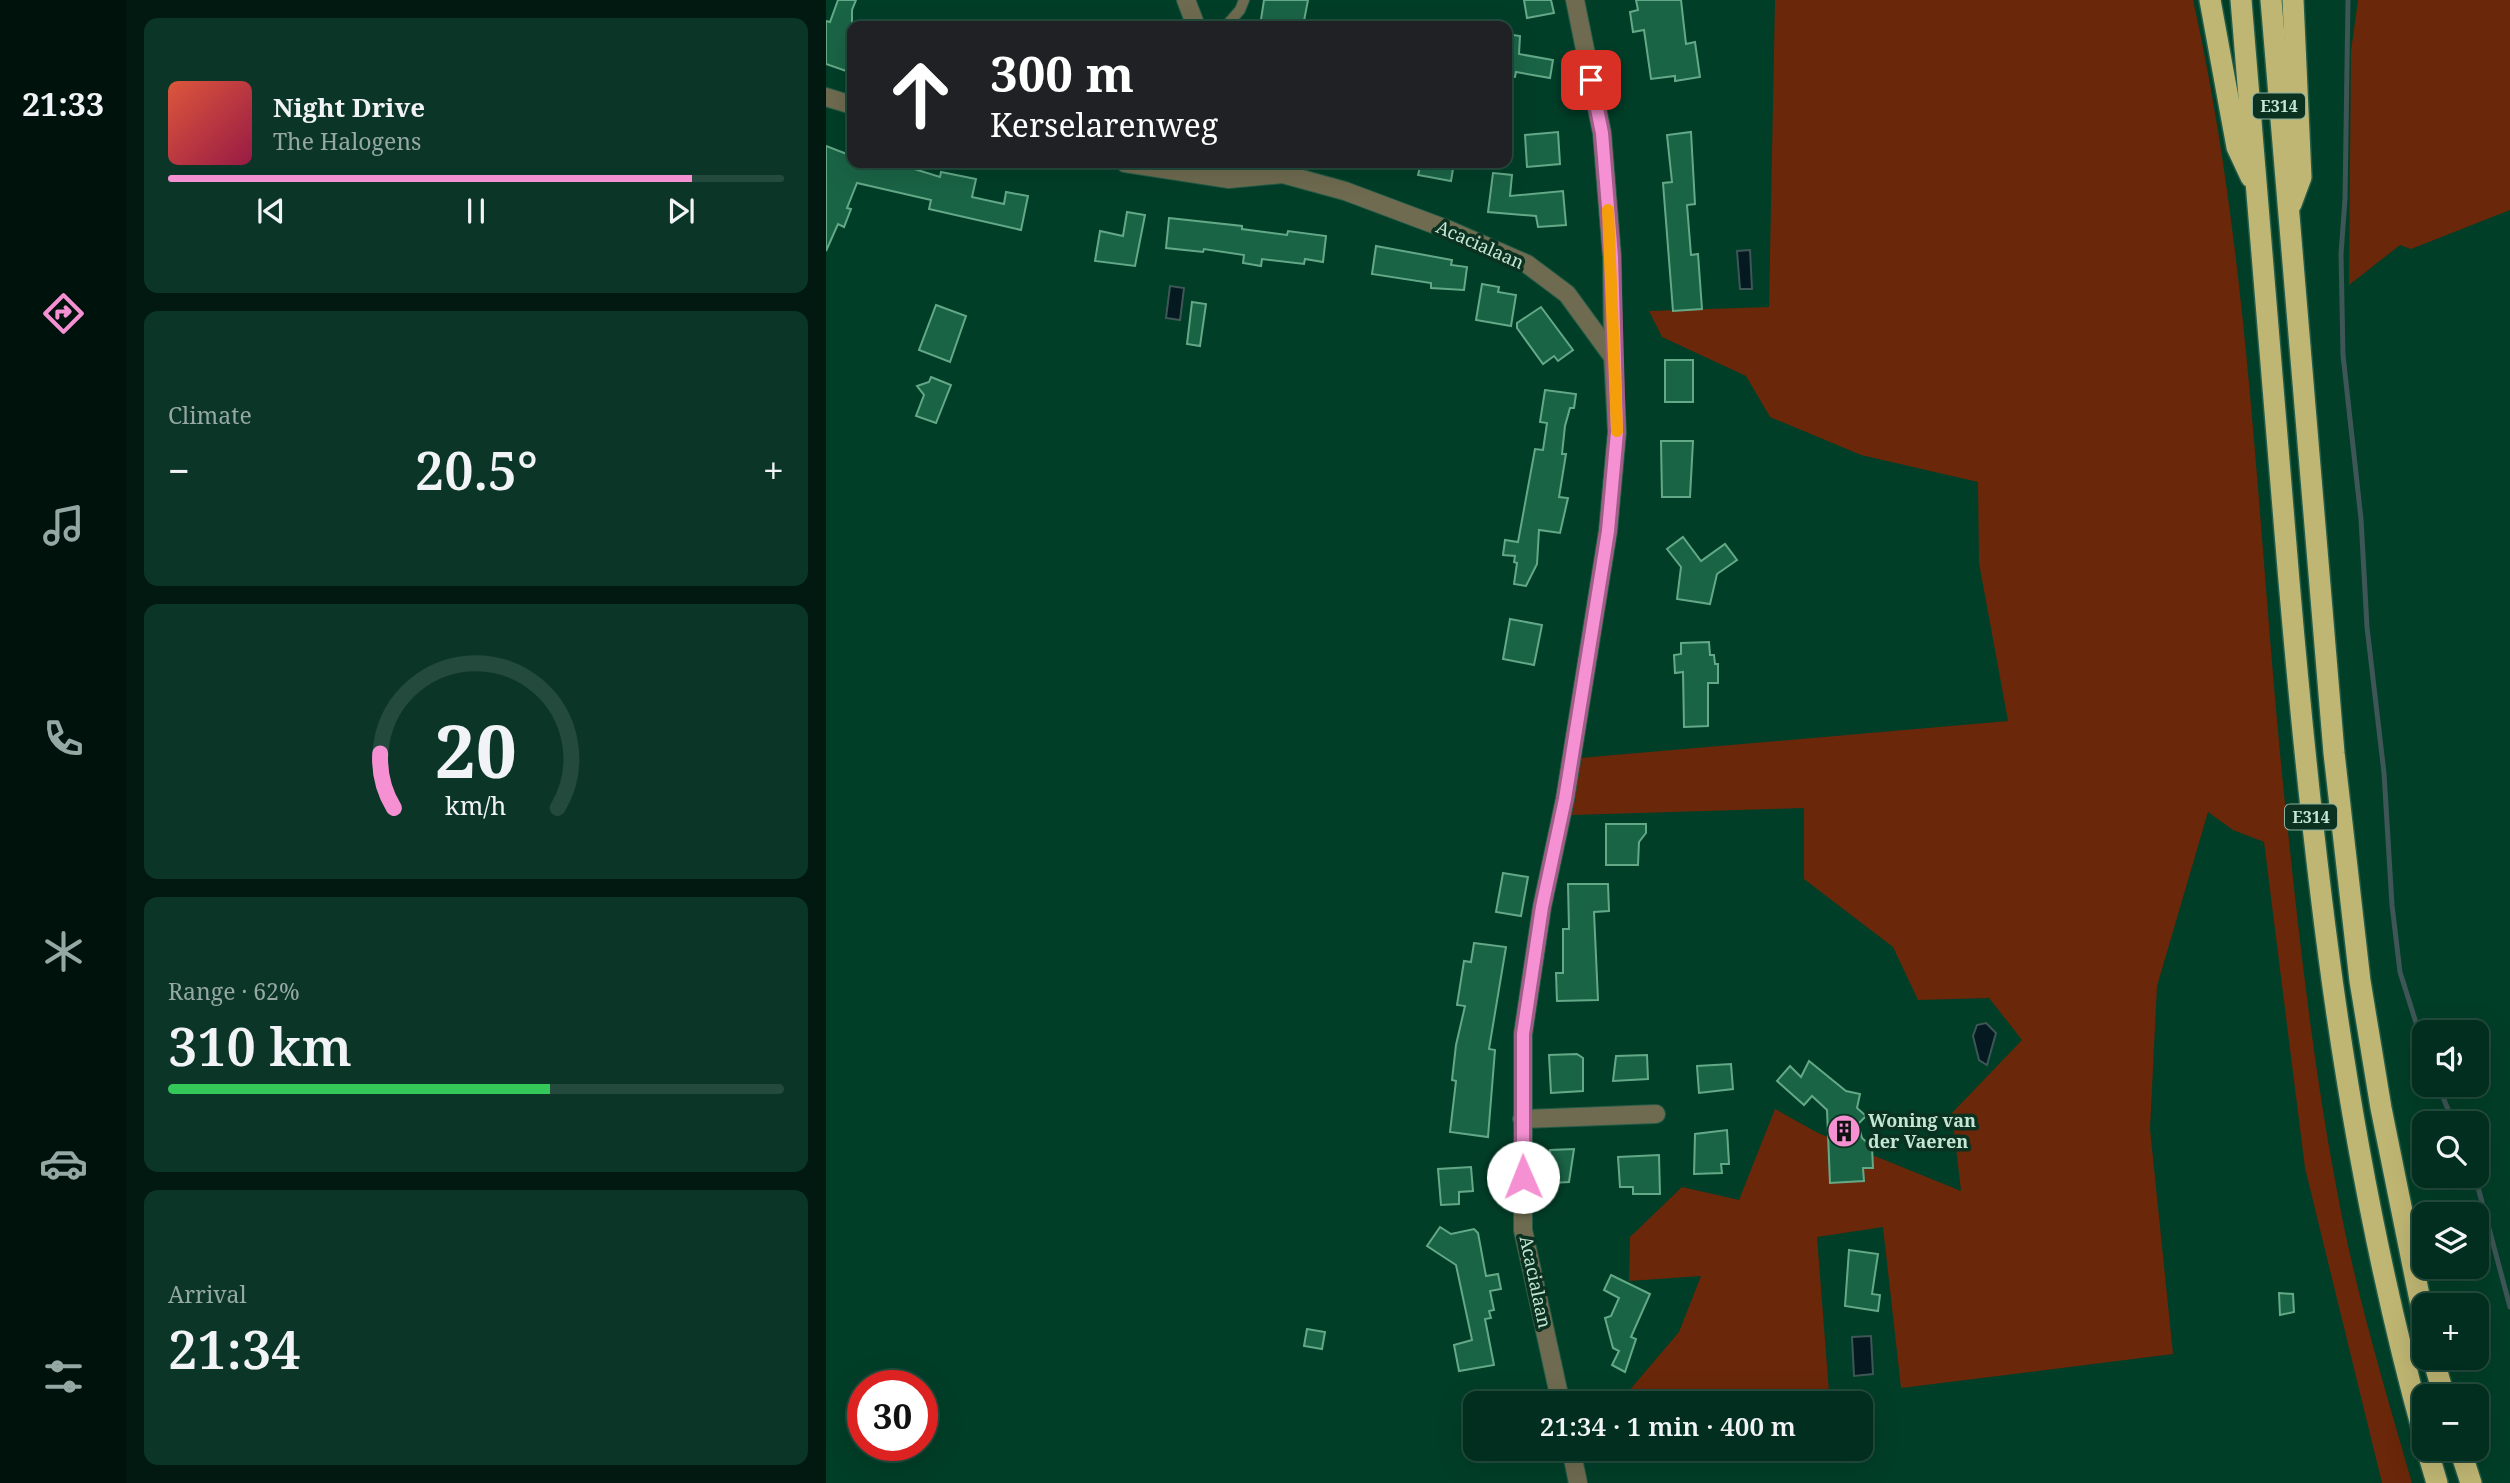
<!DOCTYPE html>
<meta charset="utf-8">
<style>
:root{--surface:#012e1e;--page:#0b3627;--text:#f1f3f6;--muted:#96a8a4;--line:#234a3c;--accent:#f591d2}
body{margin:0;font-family:"Noto Serif",serif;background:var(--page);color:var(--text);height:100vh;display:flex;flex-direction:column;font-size:26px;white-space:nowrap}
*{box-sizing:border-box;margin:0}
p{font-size:23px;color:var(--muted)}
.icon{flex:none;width:38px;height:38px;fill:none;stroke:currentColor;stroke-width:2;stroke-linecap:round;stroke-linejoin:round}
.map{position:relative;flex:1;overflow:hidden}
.panel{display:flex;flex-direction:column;gap:18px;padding:18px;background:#011910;width:700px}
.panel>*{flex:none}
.top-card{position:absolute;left:21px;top:21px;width:665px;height:147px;border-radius:14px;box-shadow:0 7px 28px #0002,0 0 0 2px var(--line);background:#202124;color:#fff;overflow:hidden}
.controls{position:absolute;left:1586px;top:1020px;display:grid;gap:14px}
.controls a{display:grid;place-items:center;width:77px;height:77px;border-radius:14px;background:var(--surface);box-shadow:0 7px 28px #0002,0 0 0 2px var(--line);font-size:35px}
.speed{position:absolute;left:21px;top:1370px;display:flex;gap:14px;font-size:35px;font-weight:700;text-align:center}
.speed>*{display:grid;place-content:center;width:91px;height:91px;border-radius:50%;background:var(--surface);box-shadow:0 7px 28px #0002,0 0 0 2px var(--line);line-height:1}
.speed .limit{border:10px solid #d22;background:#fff;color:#111}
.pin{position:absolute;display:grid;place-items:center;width:60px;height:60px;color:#fff;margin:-30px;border-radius:14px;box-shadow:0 4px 10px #0006}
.me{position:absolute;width:77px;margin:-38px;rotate:359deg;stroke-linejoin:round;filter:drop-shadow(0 0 5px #0008)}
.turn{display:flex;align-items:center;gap:24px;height:147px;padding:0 28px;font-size:32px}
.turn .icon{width:91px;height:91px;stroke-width:2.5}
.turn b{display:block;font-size:49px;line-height:60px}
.big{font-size:52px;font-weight:600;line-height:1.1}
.panel .tile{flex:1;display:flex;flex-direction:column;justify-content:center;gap:10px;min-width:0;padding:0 24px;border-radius:14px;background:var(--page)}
.panel .dial{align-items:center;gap:0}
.dial svg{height:182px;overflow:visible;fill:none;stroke:var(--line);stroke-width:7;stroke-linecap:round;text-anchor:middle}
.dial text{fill:var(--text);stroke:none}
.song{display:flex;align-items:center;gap:21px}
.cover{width:84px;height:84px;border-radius:10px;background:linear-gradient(135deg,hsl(10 70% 55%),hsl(340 70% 35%))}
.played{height:7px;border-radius:4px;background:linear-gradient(90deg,var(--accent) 85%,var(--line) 85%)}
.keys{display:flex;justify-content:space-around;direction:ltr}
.heat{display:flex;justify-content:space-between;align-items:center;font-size:38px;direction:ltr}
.charge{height:10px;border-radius:5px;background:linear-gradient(90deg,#34c759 62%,var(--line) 0)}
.trip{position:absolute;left:637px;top:1391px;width:410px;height:70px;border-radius:14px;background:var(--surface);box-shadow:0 7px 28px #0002,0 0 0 2px var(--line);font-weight:600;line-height:70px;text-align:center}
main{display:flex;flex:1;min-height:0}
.tab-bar{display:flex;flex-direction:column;width:126px;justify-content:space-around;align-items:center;background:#00120c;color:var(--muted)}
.tab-bar .icon{width:49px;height:49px}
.tab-bar .on{color:var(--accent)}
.tab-bar b{font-size:32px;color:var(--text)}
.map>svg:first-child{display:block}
.green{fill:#6a2709}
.water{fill:#051920;stroke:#3e5656;stroke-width:2}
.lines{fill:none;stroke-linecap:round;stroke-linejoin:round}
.stream{stroke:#3e5656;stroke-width:5}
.building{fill:#1a6446;stroke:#64a987;stroke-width:2}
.service-casing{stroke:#245c47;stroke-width:12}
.minor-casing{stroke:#245c47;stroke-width:20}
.motorway-casing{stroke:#245c47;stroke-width:24}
.service{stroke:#6e6b50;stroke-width:10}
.minor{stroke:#6e6b50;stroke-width:18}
.motorway{stroke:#bfb673;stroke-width:21}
.route-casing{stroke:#9f5e88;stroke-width:18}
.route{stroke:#f591d2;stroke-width:12}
.slow{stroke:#f59e0b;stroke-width:12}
.labels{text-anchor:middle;stroke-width:7;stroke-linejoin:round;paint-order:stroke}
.shield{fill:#0b3121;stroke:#8cb09e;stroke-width:2}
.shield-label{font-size:16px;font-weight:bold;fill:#c4e6d3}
.street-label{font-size:18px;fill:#c4e6d3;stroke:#0b3121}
.poi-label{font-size:18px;font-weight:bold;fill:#c4e6d3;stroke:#0b3121;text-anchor:start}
</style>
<main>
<nav class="tab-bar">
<b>21:33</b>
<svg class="icon on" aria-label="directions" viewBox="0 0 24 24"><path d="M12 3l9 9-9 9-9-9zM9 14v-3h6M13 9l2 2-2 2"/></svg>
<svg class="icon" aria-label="music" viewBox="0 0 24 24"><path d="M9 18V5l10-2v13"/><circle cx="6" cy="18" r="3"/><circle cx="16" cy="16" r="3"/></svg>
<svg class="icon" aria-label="phone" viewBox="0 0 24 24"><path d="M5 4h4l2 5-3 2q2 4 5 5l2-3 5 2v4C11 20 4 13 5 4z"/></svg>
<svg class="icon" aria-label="climate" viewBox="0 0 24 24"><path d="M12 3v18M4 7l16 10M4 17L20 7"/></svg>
<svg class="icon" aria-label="car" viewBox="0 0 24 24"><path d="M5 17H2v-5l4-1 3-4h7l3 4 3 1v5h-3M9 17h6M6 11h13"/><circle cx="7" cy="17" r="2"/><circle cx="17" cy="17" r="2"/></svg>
<svg class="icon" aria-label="filters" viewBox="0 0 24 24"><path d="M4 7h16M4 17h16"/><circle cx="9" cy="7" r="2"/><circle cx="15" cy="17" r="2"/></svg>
</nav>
<section class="panel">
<div class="tile">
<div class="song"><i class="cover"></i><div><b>Night Drive</b><p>The Halogens</p></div></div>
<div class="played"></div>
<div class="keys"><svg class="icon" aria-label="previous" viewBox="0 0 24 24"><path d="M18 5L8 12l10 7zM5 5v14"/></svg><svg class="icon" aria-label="pause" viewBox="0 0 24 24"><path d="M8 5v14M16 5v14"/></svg><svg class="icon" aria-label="next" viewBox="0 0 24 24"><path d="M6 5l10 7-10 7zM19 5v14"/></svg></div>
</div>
<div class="tile"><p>Climate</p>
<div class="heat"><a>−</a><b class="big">20.5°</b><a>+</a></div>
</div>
<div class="tile dial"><svg viewBox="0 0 100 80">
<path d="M14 69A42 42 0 1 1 86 69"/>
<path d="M14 69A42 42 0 0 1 8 45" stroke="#f591d2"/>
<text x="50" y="56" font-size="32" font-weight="700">20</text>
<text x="50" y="72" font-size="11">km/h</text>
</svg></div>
<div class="tile"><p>Range · 62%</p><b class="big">310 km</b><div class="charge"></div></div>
<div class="tile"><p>Arrival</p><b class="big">21:34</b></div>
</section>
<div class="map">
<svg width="1684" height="1483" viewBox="0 0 1684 1483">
<rect width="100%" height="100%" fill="#013e28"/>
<g class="green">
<path d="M949,0H1367C1425,260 1431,530 1458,794C1472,927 1486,1060 1511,1191C1529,1290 1558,1386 1586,1483H1556L1479,1168L1438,842L1407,830L1382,812L1331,986L1324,1129L1347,1354L1075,1388L1057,1227L991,1237L1003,1392L926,1403H806L802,1392L853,1332L875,1276L803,1281L804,1237L856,1187L913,1200L949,1109L992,1133L1135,1191L1126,1113L1196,1040L1163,998L1092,1000L1067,947L978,879V808L745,815L754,758L1182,721L1153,563L1152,482L1035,455L944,417L920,376L836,337L823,311L943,307Z"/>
<path d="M1532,0H1684V210L1585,249L1574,245L1523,285L1525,51Z"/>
</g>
<g class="water">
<path d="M924,250L926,289H914L911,251Z"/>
<path d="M344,286L358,288L354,320L340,318Z"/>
<path d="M1160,1023L1170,1033L1161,1065L1153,1060L1147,1036L1151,1025Z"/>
<path d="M1045,1336L1047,1374L1028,1376L1026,1337Z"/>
</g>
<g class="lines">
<g class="stream">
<path d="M1522,0L1519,199L1515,254L1517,355L1535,519L1541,627L1558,773L1566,905L1574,972L1598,1048"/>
<path d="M1612,1085L1628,1124"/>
<path d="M1649,1176L1684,1307"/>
</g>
</g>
<g class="building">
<path d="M12,0H30L26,10V73L0,64V21L4,22Z"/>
<path d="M438,0H482L478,21L471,20L470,26H434Z"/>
<path d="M698,0H725L728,13L701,18Z"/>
<path d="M810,0H855L860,44L869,42L874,77L849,81V76L825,79L818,30L807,32L804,12L812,10Z"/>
<path d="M681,34L694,36L693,54L727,60L724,78L690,72L689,77L681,76Z"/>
<path d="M732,132L734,164L701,167L699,135Z"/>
<path d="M865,132L869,204L861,205L865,255L872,254L876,309L847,311L837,183L846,182L841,135Z"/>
<path d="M0,146L26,156V163H69L114,177L115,172L150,179L146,197L178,204L180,192L202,196L195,230L103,209L105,200L31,183L21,208L25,209L18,227L12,224L0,251Z"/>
<path d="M595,163H628L625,181L592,175Z"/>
<path d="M667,173L686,175L684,196L737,191L740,225L712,227L710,216L662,212Z"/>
<path d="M301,212L319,215L309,266L269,261L274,231L297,236Z"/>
<path d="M343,218L416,226V229L461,235L462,231L500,236L497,262L479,259L478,264L436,259L435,266L417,263L418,255L378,249L377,252L340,248Z"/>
<path d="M550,246L626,260L625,265L641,267L638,290L605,288V283L546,274Z"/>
<path d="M656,284L673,287L672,292L690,295L685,326L650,320Z"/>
<path d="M366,302L380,304L374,346L361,344Z"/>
<path d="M110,305L140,316L124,362L93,350Z"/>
<path d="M715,307L747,350L732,361L728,356L717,364L691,328V323Z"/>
<rect x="839" y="360" width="28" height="42"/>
<path d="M105,377L125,385L110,423L90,416L98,395L91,386L103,382Z"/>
<path d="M719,390L750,394L748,408H744L739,426L736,454H740L733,497L742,498L734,533L713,530L711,564L700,586L688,584L691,563L688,562L689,556L677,555L679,540L692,542L709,449L717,450L721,423L714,422Z"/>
<path d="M835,441H867L864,497H836Z"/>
<path d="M857,537L875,561L899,544L911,560L891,574L884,604L851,599L855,567L841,549Z"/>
<path d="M684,619L716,625L708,665L677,659Z"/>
<path d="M883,642L884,655H888L889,664H892V683H882V726L858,727L857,672L849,673L848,655L855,654V643Z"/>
<path d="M780,824H820V833L813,842L812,865H780Z"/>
<path d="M677,873L702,877L695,916L670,912Z"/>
<path d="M742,884H782L783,911L768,912L772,1000L731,1001L730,973H737V929H743Z"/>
<path d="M648,943L680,947L663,1049L669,1050L662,1137L624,1132L630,1081L626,1080L630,1045L639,1006L631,1005L638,961L645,962Z"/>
<path d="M751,1054L757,1058V1091L725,1093L723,1055Z"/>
<path d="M821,1055L822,1079L787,1081L790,1056Z"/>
<path d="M983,1061L1020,1091L1034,1094L1031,1108L1040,1116L1032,1124L1036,1138L1046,1147L1047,1168H1037L1038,1181L1004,1183L1001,1110L986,1096L978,1105L951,1081L964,1066L975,1077Z"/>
<path d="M905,1064L907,1089L873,1093L871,1066Z"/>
<path d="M901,1130L903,1164H895L896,1173L868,1174L869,1134Z"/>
<path d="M748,1149L743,1182L726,1183L724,1150Z"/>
<path d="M833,1155L834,1194H807V1187H794L792,1157Z"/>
<path d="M645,1167L647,1191L633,1192V1204L615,1205L612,1169Z"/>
<path d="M614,1227L625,1234L648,1229L652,1233L660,1276L672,1274L675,1289L664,1291L668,1310L663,1311L665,1318L659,1319L668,1365L633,1371L628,1345L646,1340L630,1265L601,1246Z"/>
<path d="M1023,1250L1052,1254L1046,1294L1054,1295L1052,1311L1019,1306Z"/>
<path d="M785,1275L824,1294L805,1337L810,1339L799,1372L786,1365L793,1351L787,1348L779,1318L785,1316L793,1298L778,1290Z"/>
<path d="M1453,1293L1467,1294L1468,1312L1454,1315Z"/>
<path d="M481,1329L499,1332L496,1349L478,1346Z"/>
</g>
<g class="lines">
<defs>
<path id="service" d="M400,26L414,10L418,0"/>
<g id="minor">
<path d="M360,0L370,26"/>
<path d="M749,0L776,133L786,257L787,357"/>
<path d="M0,97L26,105"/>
<path d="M299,163L403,179L457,174L519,191L623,230L701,264L741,294L787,357L791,432L782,531L739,799L716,907L697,1034V1230L735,1404"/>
<path d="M696,1119L830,1114"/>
<path d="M745,1449L752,1483"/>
</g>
<g id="motorway">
<path d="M1384,0L1411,147L1425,177"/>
<path d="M1415,0C1431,194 1446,388 1463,581C1488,871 1520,1155 1598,1436"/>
<path d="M1445,0L1508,753L1534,981L1555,1108L1598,1320"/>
<path d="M1465,204L1475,177L1467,0"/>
<path d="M1607,1358L1618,1396"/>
<path d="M1601,1449L1611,1483"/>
<path d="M1634,1449L1645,1483"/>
</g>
</defs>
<use href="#service" class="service-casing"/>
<use href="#minor" class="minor-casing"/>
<use href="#motorway" class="motorway-casing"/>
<use href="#service" class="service"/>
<use href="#minor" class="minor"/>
<use href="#motorway" class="motorway"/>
</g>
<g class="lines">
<defs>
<path id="route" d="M697,1177V1034L716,907L739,799L782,531L791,432L786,257L776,133L765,80"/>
</defs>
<use href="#route" class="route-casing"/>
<use href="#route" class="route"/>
<path class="slow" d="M782,210L791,431"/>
</g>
<defs>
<symbol id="building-disc" viewBox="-11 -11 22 22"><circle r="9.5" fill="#f591d2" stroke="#0b3121"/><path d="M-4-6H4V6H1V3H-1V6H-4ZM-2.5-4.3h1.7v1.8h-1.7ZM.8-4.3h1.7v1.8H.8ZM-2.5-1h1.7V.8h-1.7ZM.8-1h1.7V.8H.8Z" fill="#111"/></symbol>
</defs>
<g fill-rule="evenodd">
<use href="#building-disc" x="999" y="1112" width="38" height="38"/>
</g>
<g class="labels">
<g class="shield">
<rect x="1427" y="93.5" width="52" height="25" rx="5"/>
<rect x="1459" y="804.5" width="52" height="25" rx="5"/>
</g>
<g class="shield-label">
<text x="1453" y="112">E314</text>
<text x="1485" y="823">E314</text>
</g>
<g class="street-label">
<text transform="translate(654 245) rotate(24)" y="6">Acacialaan</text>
<text transform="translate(709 1282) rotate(78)" y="6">Acacialaan</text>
</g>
<g class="poi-label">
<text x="1042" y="1127">Woning van<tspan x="1042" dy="21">der Vaeren</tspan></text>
</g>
</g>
</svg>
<div class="controls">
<a><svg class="icon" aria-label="sound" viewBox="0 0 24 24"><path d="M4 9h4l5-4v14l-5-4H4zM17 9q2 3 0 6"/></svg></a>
<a><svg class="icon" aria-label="search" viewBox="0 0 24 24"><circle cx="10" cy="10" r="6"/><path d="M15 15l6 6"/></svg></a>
<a><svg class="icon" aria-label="layers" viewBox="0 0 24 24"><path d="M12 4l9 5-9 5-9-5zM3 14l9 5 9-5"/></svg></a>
<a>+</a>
<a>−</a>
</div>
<div class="speed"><div class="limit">30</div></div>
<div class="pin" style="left:765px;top:80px;background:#d93025"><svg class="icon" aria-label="arrive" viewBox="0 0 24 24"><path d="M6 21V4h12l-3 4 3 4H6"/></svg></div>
<svg class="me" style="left:697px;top:1177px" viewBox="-20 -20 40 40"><circle r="19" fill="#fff"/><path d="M0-13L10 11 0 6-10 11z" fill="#f591d2"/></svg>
<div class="trip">21:34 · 1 min · 400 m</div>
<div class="top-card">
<div class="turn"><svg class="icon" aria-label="ahead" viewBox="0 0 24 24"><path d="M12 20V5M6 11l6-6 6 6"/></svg><div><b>300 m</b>Kerselarenweg</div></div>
</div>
</div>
</main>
